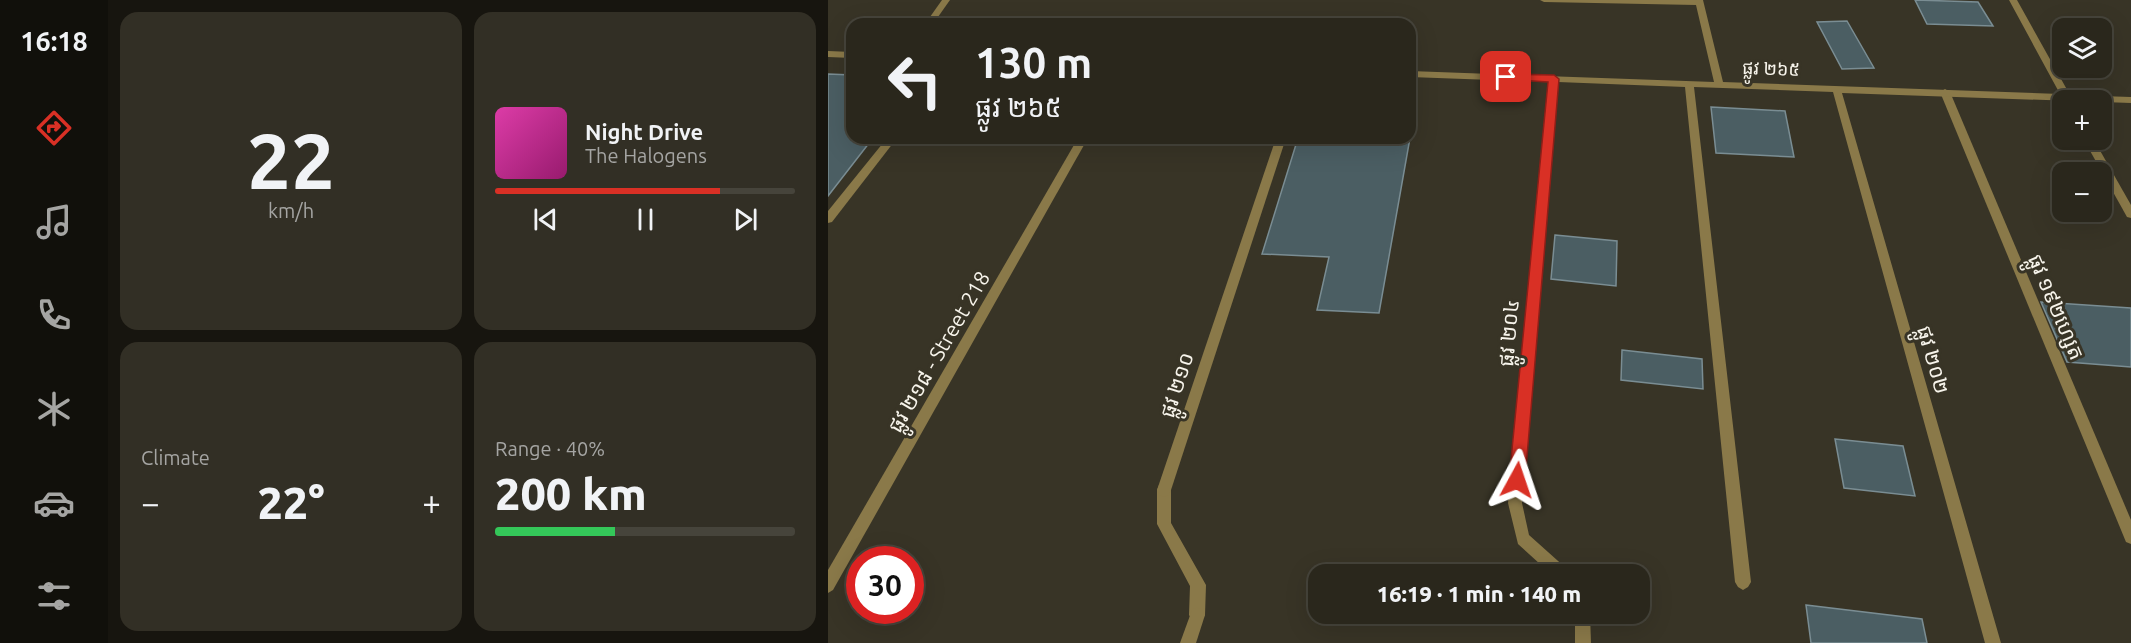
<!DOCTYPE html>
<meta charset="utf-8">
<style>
:root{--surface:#2a271c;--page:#322f25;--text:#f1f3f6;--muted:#a5a5a3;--line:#46443b;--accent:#d93025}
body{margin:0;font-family:Ubuntu,"Noto Sans Khmer",sans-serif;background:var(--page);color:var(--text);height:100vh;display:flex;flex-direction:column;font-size:22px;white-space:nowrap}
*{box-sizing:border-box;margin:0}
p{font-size:20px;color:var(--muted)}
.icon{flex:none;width:33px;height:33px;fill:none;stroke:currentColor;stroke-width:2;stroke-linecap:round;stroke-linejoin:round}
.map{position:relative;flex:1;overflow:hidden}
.sheet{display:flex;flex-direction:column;gap:12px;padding:12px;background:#17150f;width:720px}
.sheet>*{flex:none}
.hud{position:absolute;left:18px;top:18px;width:570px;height:126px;border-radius:18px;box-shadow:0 6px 24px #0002,0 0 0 2px var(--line);background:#2a271c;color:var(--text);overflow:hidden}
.controls{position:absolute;left:1224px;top:18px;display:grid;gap:12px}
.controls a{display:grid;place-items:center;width:60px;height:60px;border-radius:12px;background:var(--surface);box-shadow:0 6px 24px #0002,0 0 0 2px var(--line);font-size:30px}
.speed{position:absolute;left:18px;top:546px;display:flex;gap:12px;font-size:30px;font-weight:700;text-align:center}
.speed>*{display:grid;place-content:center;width:78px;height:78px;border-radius:50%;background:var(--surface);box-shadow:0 6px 24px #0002,0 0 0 2px var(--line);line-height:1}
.speed .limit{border:9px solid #d22;background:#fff;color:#111}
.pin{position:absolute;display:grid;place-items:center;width:51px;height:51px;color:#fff;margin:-26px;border-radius:12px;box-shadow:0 3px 9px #0006}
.me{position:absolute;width:66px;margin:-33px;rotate:5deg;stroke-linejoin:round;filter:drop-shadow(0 0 4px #0008)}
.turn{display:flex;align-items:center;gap:21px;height:126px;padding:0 30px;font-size:27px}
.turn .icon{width:78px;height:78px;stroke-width:2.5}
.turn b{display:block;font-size:42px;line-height:51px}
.big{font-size:45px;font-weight:800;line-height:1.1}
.sheet .widget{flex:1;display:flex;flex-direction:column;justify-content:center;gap:9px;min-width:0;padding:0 21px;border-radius:18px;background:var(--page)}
.sheet .dial{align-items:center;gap:0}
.dial b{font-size:78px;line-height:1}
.song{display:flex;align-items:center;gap:18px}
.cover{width:72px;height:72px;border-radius:9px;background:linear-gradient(135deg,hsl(320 70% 55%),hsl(320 70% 35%))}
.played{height:6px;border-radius:3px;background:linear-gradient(90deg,var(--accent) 75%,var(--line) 75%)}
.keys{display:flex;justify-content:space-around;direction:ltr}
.heat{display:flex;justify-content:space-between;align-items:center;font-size:33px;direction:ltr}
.charge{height:9px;border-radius:4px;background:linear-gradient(90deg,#34c759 40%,var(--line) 0)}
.sheet .tiles{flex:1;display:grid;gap:12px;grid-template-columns:repeat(2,1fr)}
.trip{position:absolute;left:480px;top:564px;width:342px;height:60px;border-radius:18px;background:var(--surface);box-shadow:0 6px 24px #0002,0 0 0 2px var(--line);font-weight:800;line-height:60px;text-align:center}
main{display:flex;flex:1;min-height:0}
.menu{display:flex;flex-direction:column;width:108px;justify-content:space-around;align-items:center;background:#11100b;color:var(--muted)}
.menu .icon{width:42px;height:42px}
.menu .current{color:var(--accent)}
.menu b{font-size:27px;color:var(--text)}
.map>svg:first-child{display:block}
.building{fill:#4b5e63;stroke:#7a8d93;stroke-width:1.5}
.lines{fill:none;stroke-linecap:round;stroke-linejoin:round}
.service{fill:#8a7949;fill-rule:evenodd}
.minor{fill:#8a7949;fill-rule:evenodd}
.route{fill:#d93025;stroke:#8d1f18;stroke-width:1.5}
.labels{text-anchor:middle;stroke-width:6;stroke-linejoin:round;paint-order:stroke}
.far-street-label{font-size:18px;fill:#f7f4eb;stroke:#383426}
.street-label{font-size:21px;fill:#f7f4eb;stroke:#383426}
</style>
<main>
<nav class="menu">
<b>16:18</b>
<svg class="icon current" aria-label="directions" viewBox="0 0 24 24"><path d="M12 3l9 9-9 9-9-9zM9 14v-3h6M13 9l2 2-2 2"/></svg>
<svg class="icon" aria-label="music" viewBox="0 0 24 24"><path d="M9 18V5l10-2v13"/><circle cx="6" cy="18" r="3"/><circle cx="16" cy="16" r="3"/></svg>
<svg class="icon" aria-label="phone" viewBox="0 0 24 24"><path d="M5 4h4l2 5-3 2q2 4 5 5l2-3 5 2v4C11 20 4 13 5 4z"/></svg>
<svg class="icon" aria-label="climate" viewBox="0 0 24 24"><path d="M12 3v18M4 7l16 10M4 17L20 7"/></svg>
<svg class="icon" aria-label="car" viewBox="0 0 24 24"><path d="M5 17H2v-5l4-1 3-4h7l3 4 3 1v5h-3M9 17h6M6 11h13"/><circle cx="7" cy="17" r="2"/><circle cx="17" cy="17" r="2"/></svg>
<svg class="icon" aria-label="filters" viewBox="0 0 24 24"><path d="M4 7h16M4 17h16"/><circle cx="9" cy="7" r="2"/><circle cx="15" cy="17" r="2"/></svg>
</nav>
<section class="sheet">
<div class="tiles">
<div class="widget dial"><b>22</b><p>km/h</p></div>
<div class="widget">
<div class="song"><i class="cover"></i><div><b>Night Drive</b><p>The Halogens</p></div></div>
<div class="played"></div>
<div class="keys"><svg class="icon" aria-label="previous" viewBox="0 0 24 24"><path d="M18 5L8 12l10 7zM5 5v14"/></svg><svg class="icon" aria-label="pause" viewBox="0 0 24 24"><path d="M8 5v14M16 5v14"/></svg><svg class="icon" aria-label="next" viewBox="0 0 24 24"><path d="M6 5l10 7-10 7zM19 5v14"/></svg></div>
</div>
<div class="widget"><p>Climate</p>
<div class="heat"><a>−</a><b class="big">22°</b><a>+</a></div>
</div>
<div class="widget"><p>Range · 40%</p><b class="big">200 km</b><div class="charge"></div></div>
</div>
</section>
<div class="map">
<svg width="1303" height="643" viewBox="0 0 1303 643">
<rect width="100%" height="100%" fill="#383426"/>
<g class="building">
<path d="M1087,0L1150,2L1165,26L1099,24Z"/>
<path d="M1019,21L1046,68L1014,69L989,22Z"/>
<path d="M0,74L24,75V138H45L0,196Z"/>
<path d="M883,107L957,111L966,157L888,153Z"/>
<path d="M470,138H582L551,313L489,310L501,257L434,254Z"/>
<path d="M727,235L789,241L788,286L723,279Z"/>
<path d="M1213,302L1303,308V367L1239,362Z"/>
<path d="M794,350L874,359L875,389L793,380Z"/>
<path d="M1007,439L1075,446L1087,496L1016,488Z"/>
<path d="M978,605L1094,619L1099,643H983Z"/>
</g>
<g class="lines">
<g class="service">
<path d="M114,0H122L105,24H97Z"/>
<path d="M1117,89L1122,92L1303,520V544L1298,542L1112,92Z"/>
<path d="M336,483L341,485L343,490V523L378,585L377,615L374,620L369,623L364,620L361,615L362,586L329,524V490L331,485Z"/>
</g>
<g class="minor">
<path d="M712,0H875L895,82L1232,94L1181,0H1189L1242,95L1303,97V103L1014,93L1173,643H1157L1005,92L866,87L923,582L920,587L915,590L910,587L907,582L857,87L730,82L694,503L701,535L739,569L741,574H723L690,544L680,503L721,82L582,77V71L886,82L868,5L716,2Z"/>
<path d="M0,51L24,52V58L0,57Z"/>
<path d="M59,138H69L4,222L0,223V211Z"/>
<path d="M250,138H260L5,590L0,593V570Z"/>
<path d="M448,138H458L343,490L341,495L336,497L331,495L329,490Z"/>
<path d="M1256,140H1266L1303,205V218L1299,217Z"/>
<path d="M369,607L374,610L377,615L368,643H352L364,610Z"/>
<path d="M747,614H762L763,643H747Z"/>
</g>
</g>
<path class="route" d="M678,74L726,75L731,79L697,480L694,485L689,487L683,485L681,480L720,82L674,79V75Z"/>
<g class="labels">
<g class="far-street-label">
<text transform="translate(943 69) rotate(2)" y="6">ផ្លូវ ២៦៥</text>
</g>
<g class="street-label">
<text transform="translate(1228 307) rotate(67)" y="7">ផ្លូវ ១៩២ហ្សេត</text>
<text transform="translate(681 333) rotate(-85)" y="7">ផ្លូវ ២០៤</text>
<text transform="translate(111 352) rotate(-60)" y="7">ផ្លូវ ២១៨ - Street 218</text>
<text transform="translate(1105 360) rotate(74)" y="7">ផ្លូវ ២០២</text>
<text transform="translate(349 385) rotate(-72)" y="7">ផ្លូវ ២១០</text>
</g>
</g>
</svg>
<div class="controls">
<a><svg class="icon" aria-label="layers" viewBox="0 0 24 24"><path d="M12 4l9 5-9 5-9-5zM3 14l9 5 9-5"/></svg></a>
<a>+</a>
<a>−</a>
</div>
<div class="speed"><div class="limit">30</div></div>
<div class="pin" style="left:678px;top:77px;background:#d93025"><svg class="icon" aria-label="arrive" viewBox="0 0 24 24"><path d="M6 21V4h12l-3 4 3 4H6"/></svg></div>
<svg class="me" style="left:689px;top:480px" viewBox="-20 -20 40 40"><path d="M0-17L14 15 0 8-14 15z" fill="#d93025" stroke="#fff" stroke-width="4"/></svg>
<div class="trip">16:19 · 1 min · 140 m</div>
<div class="hud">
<div class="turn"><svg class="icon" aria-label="left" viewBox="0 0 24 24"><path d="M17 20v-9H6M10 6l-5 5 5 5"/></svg><div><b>130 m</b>ផ្លូវ ២៦៥</div></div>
</div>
</div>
</main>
